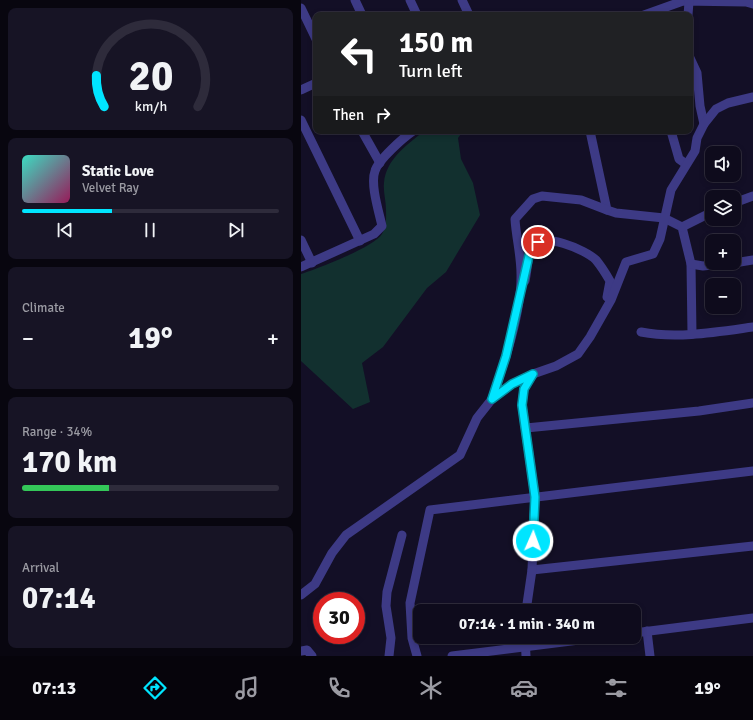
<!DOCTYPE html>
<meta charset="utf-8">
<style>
:root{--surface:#0e0b1c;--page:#171425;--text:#f1f3f6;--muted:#9b9ba3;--line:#2e2b3b;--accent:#00e5ff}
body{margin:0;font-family:Signika,sans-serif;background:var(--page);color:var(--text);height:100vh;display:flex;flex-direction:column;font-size:15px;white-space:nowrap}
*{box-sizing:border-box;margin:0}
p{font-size:13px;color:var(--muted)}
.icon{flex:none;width:22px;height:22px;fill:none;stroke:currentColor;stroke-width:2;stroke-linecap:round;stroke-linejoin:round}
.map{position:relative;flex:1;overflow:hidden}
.panel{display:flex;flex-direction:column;gap:8px;padding:8px;background:#08060f;width:301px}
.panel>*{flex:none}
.top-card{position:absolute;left:12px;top:12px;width:380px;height:122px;border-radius:8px;box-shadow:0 2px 6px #0003,0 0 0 1px var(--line);background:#202124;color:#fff;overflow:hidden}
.controls{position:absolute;left:404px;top:146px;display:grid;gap:8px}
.controls a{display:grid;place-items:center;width:36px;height:36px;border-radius:8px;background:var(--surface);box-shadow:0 2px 6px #0003,0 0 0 1px var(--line);font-size:20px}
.speed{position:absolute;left:12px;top:592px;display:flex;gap:8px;font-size:20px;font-weight:700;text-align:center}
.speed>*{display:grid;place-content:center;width:52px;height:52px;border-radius:50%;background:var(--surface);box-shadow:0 2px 6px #0003,0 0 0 1px var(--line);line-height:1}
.speed .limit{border:6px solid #d22;background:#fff;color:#111}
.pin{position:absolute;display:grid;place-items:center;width:34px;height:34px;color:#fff;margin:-17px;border:2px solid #fff;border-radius:50%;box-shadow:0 1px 4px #0007}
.me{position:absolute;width:44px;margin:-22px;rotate:2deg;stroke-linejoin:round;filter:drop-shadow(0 0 3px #0008)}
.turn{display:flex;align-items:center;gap:14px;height:84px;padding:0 20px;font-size:18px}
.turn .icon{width:52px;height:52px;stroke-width:2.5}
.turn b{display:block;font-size:28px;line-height:34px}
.then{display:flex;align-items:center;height:38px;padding:0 20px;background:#0003;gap:8px;font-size:15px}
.big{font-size:30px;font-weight:800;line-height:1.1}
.panel .card{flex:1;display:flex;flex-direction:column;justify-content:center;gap:6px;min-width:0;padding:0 14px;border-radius:8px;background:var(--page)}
.panel .dial{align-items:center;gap:0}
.dial svg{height:104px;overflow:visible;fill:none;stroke:var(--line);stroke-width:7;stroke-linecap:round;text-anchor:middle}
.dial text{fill:var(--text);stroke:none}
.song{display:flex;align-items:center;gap:12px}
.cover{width:48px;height:48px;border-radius:6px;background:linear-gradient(135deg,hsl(170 70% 55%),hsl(330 70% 35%))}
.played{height:4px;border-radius:2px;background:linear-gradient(90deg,var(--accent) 35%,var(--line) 35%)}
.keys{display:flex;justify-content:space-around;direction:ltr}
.heat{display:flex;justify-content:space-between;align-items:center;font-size:22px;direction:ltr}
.charge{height:6px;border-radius:3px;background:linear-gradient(90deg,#34c759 34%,var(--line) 0)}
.trip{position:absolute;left:112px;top:604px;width:228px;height:40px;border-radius:8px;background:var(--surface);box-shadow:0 2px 6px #0003,0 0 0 1px var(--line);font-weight:800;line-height:40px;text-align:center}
.tabs{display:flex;height:64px;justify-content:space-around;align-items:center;background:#06040b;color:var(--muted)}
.tabs .icon{width:28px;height:28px}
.tabs .selected{color:var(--accent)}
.tabs b{font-size:18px;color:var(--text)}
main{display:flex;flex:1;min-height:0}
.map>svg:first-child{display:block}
.green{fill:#12302f}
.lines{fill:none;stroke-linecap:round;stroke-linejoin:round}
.minor{stroke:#3d3a85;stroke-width:9}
.route-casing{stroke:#0095a6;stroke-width:10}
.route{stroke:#00e5ff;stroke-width:7}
</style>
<main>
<section class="panel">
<div class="card dial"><svg viewBox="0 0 100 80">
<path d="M14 69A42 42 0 1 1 86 69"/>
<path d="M14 69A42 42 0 0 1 8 45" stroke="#00e5ff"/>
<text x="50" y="56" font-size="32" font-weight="700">20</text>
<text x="50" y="72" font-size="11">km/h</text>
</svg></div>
<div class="card">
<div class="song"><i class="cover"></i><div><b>Static Love</b><p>Velvet Ray</p></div></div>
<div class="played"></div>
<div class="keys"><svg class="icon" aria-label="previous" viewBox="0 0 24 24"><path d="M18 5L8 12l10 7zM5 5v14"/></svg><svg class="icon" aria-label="pause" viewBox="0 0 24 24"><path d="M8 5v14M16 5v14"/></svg><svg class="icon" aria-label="next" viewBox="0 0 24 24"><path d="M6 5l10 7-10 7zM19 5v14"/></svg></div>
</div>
<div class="card"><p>Climate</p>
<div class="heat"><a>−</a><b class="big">19°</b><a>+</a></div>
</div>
<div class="card"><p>Range · 34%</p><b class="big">170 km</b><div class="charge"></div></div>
<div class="card"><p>Arrival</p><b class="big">07:14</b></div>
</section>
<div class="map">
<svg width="452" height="656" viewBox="0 0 452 656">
<rect width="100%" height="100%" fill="#130f26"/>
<path class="green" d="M123,131H162L157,138L160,159L172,183L179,215L145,272L126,288L82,347L61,363L69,402L52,409L0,361V274C16,269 73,247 81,234C86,226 85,218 85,210C85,201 82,191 83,183C85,159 106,145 123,131Z"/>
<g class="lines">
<g class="minor">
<path d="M54,0L61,15"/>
<path d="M109,0L116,15"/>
<path d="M161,0L168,15"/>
<path d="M0,8L15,39"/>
<path d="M343,15L382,1L445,2L452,4"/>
<path d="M387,15L388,2"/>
<path d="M389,58L396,73L399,106L403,124"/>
<path d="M0,90L15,83"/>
<path d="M0,120L59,241"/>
<path d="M61,131L79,163"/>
<path d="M289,131L306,210L315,213L363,218L381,227L390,264L391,334"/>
<path d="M370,131L378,159L385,164"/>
<path d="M433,203L452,196"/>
<path d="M381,227L411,212"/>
<path d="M0,240L11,263"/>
<path d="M433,263L452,260"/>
<path d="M390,264L402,266L430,263"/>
<path d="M0,267L73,234L81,226C78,212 69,184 74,171C77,160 102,138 112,131"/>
<path d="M224,281C226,273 227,254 230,248C240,230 285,250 295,260C300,266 305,274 309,281L306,297L309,299"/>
<path d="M340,332C376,339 416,332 452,327"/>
<path d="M191,399C203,364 221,311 220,274C220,255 215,237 214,219L232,199L241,196L280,200L306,210"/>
<path d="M225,428L398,411L452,403"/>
<path d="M231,570L452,546"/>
<path d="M0,595L14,584L31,553L45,535L159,455L176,418L191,399L211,384L232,374"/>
<path d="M225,611L231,570L234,497L221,405L223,389L232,374L255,366L277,354L289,337L310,300L325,262L352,254L359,239L370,190L394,151L396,138L403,124L415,109L427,103L452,97"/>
<path d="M346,631L349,656"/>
<path d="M333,633L452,618"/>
<path d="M224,637L225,656"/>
<path d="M0,651L6,650L11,656"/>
<path d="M88,656L90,638L85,606L86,592L101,535"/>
<path d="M116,656L111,638L109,603L129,510L452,471"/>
<path d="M151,656L302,637"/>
</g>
</g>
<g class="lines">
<defs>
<path id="route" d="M232,541L234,497L221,405L223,389L232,374L211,384L191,399L205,356L230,247L237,242"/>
</defs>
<use href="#route" class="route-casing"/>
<use href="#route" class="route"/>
</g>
</svg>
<div class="controls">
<a><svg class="icon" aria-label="sound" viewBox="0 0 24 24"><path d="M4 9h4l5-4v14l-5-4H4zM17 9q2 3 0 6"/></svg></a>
<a><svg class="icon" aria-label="layers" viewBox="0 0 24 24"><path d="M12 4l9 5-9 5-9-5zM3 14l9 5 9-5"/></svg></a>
<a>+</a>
<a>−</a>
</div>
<div class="speed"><div class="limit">30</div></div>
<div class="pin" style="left:237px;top:242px;background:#d93025"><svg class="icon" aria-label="arrive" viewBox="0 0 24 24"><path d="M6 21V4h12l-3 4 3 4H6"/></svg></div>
<svg class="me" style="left:232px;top:541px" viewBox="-20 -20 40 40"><circle r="17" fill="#00e5ff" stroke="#fff" stroke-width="3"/><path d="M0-11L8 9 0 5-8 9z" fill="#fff"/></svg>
<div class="trip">07:14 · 1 min · 340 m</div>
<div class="top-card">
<div class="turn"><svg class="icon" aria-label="left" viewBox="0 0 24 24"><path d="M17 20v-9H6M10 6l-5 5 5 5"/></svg><div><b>150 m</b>Turn left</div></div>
<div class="then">Then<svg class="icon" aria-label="right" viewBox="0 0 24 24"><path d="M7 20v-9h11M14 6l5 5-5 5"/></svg></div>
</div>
</div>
</main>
<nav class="tabs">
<b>07:13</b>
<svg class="icon selected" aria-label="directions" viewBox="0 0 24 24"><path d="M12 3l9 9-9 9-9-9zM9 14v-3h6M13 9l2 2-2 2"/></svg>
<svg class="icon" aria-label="music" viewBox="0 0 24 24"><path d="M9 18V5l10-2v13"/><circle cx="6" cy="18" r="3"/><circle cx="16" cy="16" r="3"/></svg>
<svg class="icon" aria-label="phone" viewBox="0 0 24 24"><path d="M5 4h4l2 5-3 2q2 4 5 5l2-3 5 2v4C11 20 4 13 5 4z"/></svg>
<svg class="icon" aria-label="climate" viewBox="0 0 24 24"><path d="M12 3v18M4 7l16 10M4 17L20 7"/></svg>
<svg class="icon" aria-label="car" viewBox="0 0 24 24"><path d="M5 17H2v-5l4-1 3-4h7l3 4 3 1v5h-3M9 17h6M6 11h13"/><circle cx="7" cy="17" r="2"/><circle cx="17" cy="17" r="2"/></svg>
<svg class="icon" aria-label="filters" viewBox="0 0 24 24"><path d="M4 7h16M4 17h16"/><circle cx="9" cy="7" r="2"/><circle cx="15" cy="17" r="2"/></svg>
<b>19°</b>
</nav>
